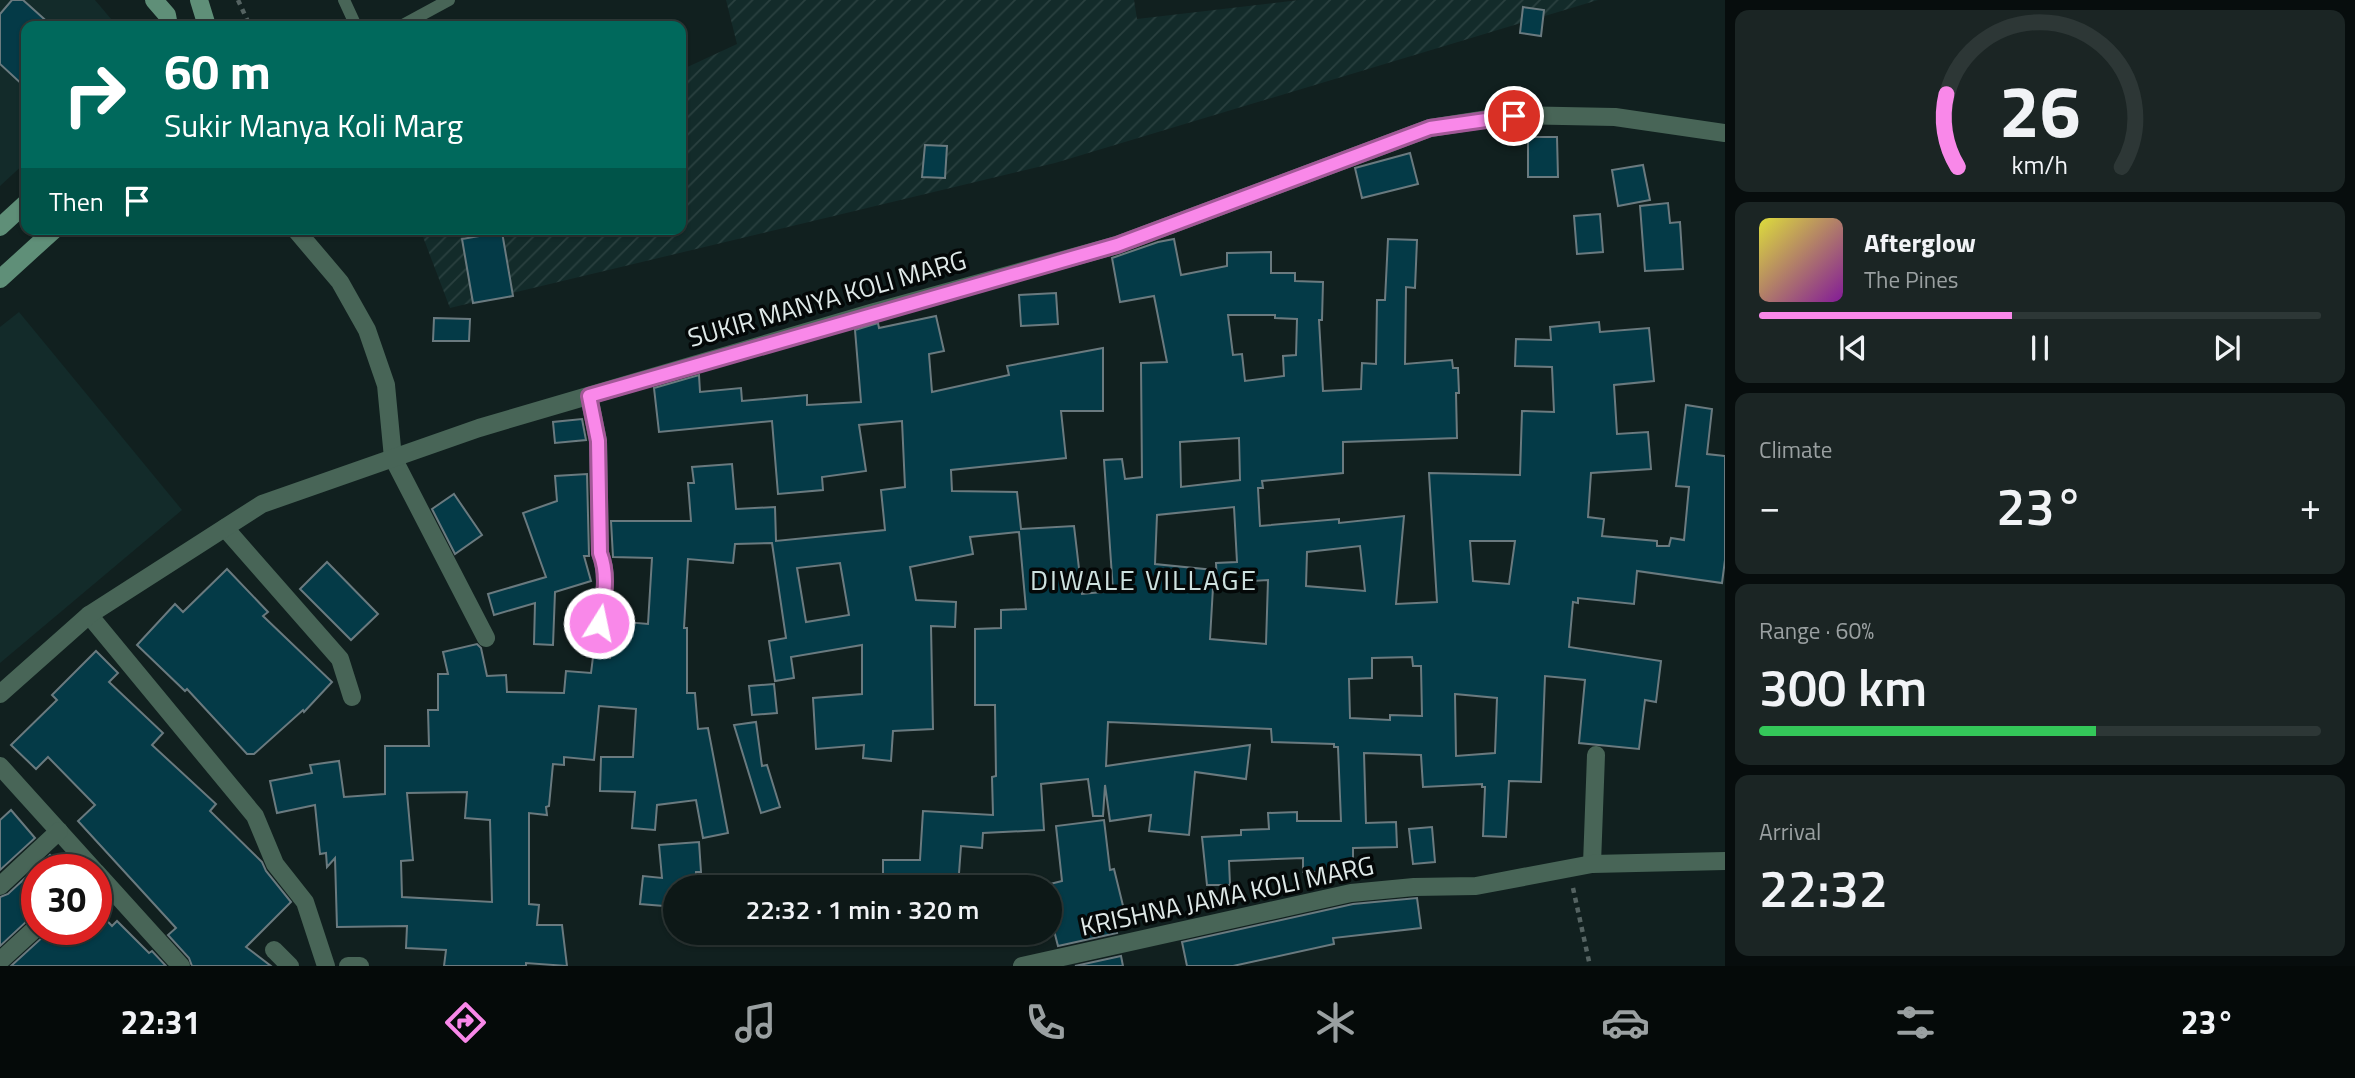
<!DOCTYPE html>
<meta charset="utf-8">
<style>
:root{--surface:#0d1817;--page:#1b2524;--text:#f1f3f6;--muted:#9aa0a1;--line:#2d3736;--accent:#f988e9}
body{margin:0;font-family:"Titillium Web",sans-serif;background:var(--page);color:var(--text);height:100vh;display:flex;flex-direction:column;font-size:26px;white-space:nowrap}
*{box-sizing:border-box;margin:0}
p{font-size:23px;color:var(--muted)}
.icon{flex:none;width:38px;height:38px;fill:none;stroke:currentColor;stroke-width:2;stroke-linecap:round;stroke-linejoin:round}
.map{position:relative;flex:1;overflow:hidden}
.side{display:flex;flex-direction:column;gap:10px;padding:10px;background:#070d0d;width:630px}
.side>*{flex:none}
.top-card{position:absolute;left:21px;top:21px;width:665px;height:214px;border-radius:14px;box-shadow:0 2px 5px #0004,0 0 0 2px var(--line);background:#00695c;color:#fff;overflow:hidden}
.speed{position:absolute;left:21px;top:854px;display:flex;gap:14px;font-size:35px;font-weight:700;text-align:center}
.speed>*{display:grid;place-content:center;width:91px;height:91px;border-radius:50%;background:var(--surface);box-shadow:0 2px 5px #0004,0 0 0 2px var(--line);line-height:1}
.speed .limit{border:10px solid #d22;background:#fff;color:#111}
.pin{position:absolute;display:grid;place-items:center;width:60px;height:60px;color:#fff;margin:-30px;border:4px solid #fff;border-radius:50%;box-shadow:0 2px 7px #0007}
.me{position:absolute;width:77px;margin:-38px;rotate:10deg;stroke-linejoin:round;filter:drop-shadow(0 0 5px #0008)}
.turn{display:flex;align-items:center;gap:24px;height:147px;padding:0 28px;font-size:32px}
.turn .icon{width:91px;height:91px;stroke-width:2.5}
.turn b{display:block;font-size:49px;line-height:60px}
.then{display:flex;align-items:center;height:66px;padding:0 28px;background:#0003;gap:14px;font-size:26px}
.big{font-size:52px;font-weight:600;line-height:1.1}
.side .card{flex:1;display:flex;flex-direction:column;justify-content:center;gap:10px;min-width:0;padding:0 24px;border-radius:14px;background:var(--page)}
.side .dial{align-items:center;gap:0}
.dial svg{height:182px;overflow:visible;fill:none;stroke:var(--line);stroke-width:7;stroke-linecap:round;text-anchor:middle}
.dial text{fill:var(--text);stroke:none}
.song{display:flex;align-items:center;gap:21px}
.cover{width:84px;height:84px;border-radius:10px;background:linear-gradient(135deg,hsl(60 70% 55%),hsl(290 70% 35%))}
.played{height:7px;border-radius:4px;background:linear-gradient(90deg,var(--accent) 45%,var(--line) 45%)}
.keys{display:flex;justify-content:space-around;direction:ltr}
.heat{display:flex;justify-content:space-between;align-items:center;font-size:38px;direction:ltr}
.charge{height:10px;border-radius:5px;background:linear-gradient(90deg,#34c759 60%,var(--line) 0)}
.trip{position:absolute;left:663px;top:875px;width:399px;height:70px;border-radius:35px;background:var(--surface);box-shadow:0 2px 5px #0004,0 0 0 2px var(--line);font-weight:600;line-height:70px;text-align:center}
.dock{display:flex;height:112px;justify-content:space-around;align-items:center;background:#050a09;color:var(--muted)}
.dock .icon{width:49px;height:49px}
.dock .current{color:var(--accent)}
.dock b{font-size:32px;color:var(--text)}
main{display:flex;flex:1;min-height:0}
.map>svg:first-child{display:block}
.built{fill:#132b2a}
.industrial{fill:url(#industrial-furrows)}
.building{fill:#043a47;stroke:#6a7a7f;stroke-width:2;fill-rule:evenodd}
.lines{fill:none;stroke-linecap:round;stroke-linejoin:round}
.path{stroke:#556362;stroke-width:4.5;stroke-dasharray:5 5;stroke-linecap:butt}
.lane{stroke:#486557;stroke-width:12}
.street{stroke:#486557;stroke-width:18}
.secondary{stroke:#5f8f78;stroke-width:18}
.route-casing{stroke:#a25897;stroke-width:18}
.route{stroke:#f988e9;stroke-width:12}
.labels{text-anchor:middle;stroke-width:7;stroke-linejoin:round;paint-order:stroke}
.street-label{font-size:26px;fill:#dfe9e8;stroke:#040808}
.neighbourhood-label{font-size:28px;letter-spacing:2px;fill:#cee1df;stroke:#040808}
</style>
<main>
<div class="map">
<svg width="1725" height="966" viewBox="0 0 1725 966">
<defs>
<pattern id="industrial-furrows" width="10" height="10" patternUnits="userSpaceOnUse" patternTransform="scale(1.75)"><rect width="10" height="10" fill="#132b2a"/><path d="M-1 1l2-2M0 10L10 0M9 11l2-2" fill="none" stroke="#2a403f"/></pattern>
</defs>
<rect width="100%" height="100%" fill="#11201f"/>
<g class="built">
<path d="M0,0H95L117,26H26V162L0,186Z"/>
<path d="M19,312L182,510L0,663V327Z"/>
</g>
<path class="industrial" d="M726,0H1134L1137,19L1299,0H1598L1055,163L450,308L420,229H681V70L737,44Z"/>
<g class="building">
<path d="M12,0H23L52,26H26V88L0,64V14Z"/>
<path d="M1523,7L1544,10L1541,36L1520,33Z"/>
<path d="M1528,137H1557L1558,177H1528Z"/>
<path d="M925,145L947,146L945,178L922,177Z"/>
<path d="M1410,153L1418,184L1362,198L1355,168Z"/>
<path d="M1643,165L1650,200L1618,206L1612,170Z"/>
<path d="M1668,203L1670,223L1680,222L1683,269L1645,271L1640,206Z"/>
<path d="M1600,214L1603,252L1577,254L1574,216Z"/>
<path d="M502,232L513,296L473,303L462,239Z"/>
<path d="M1174,239L1181,275L1227,266V253L1271,252V273H1295V281L1323,282L1322,320H1319L1323,391L1361,389L1362,363L1376,364L1377,300H1385L1388,239L1417,240L1415,288L1406,287L1405,364L1452,360L1453,368H1458L1459,393H1456L1457,438L1343,442V473L1262,481L1263,488H1258L1260,526L1339,519V523L1404,516L1396,604L1437,602L1429,473L1520,475L1522,411L1554,412L1552,367L1515,366L1516,339L1551,340L1550,327L1599,322L1600,332L1649,328L1654,381L1614,385L1617,434L1648,432L1651,469L1591,473L1588,517L1604,519L1602,536L1657,541V546H1669L1671,538L1684,540L1689,487L1676,486L1686,405L1712,409L1707,454L1725,456V560L1722,583L1637,571L1634,604L1578,598V603L1573,602L1569,647L1661,661L1656,702L1645,700L1639,749L1579,743L1585,680L1545,676L1541,782L1509,781L1506,837L1483,836L1485,787H1482V784L1423,787L1421,755L1364,753L1366,823L1396,822L1397,847L1353,848V872H1303V858L1229,861L1230,885H1207L1202,837L1241,835V830L1269,829L1268,813L1297,812V821H1341L1338,747H1334V744L1272,742L1271,729L1108,722L1106,766L1250,745L1246,779L1195,772L1189,835L1149,831L1151,815L1110,821L1105,785L1103,816H1093L1088,779L1041,784L1044,830L983,833L982,848L961,846L958,887H883V860H920L923,811L993,815L992,777L996,776L995,705H975V629L1001,628V610L1026,609L1019,532L970,537L973,554L910,567L916,600L956,602L955,627L931,626L933,729L893,731L891,761L863,758L864,745L816,749L813,698L862,694V645L791,657L794,678L775,681L769,641L786,638L772,543L735,544L733,563L688,559L684,628H687V693H695L698,729L708,728L728,833L703,838L696,800L657,805L655,830L632,828L635,792L600,791L601,757H633L636,709L599,706L594,760L564,757V765L553,764L549,806L546,807L547,815L529,813V904L539,905L537,925H562L567,966L526,963V966H444L446,950L406,948L407,926L337,927L335,858L327,867L326,853L320,854L315,805L277,813L270,781L312,773L310,765L339,761L344,797L385,794V746H429L428,710H438V674H448L443,652L477,644L481,648L487,676L506,675L507,692L564,693L566,671L591,673L593,657L610,658L614,621L648,624L652,558L613,557L611,521H691L688,483H694L692,467L732,464L736,509L775,507L776,541L885,530L881,490L905,487L902,421L859,425L866,471L822,477L823,490L778,494L772,421L659,432L654,388L699,375L700,392L741,388L742,401L807,395V405L861,402L855,330L878,323L879,328L936,316L944,351L929,354L932,392L1009,375L1007,366L1103,348V411H1061L1066,458L951,470L952,491L1017,492L1021,529L1074,526L1082,594L1113,591L1104,460L1122,459L1125,479L1142,477L1141,363L1167,362L1154,296L1120,302L1112,258L1158,242ZM1228,315H1275V318L1297,319L1296,355L1283,356L1284,376L1245,381L1242,354L1233,355ZM1239,438L1240,480L1181,487L1180,442ZM1234,507L1237,562L1216,563L1217,583L1268,580L1266,644L1210,639L1214,570L1155,564L1157,515ZM1470,541H1515L1509,584L1473,581ZM1360,546L1365,591L1306,586L1307,552ZM840,563L849,615L806,622L797,568ZM1412,657L1413,666H1421L1422,716L1390,715V720L1350,718L1349,679L1372,678V658ZM1455,694L1497,698L1495,753L1456,756ZM467,792L465,818L490,820L492,902L402,897L401,861L413,860L407,793Z"/>
<path d="M1056,293L1058,324L1021,326L1019,295Z"/>
<path d="M434,318L470,319L469,341H433Z"/>
<path d="M582,419L586,440L555,443L553,422Z"/>
<path d="M587,474L589,556H584L591,581L555,592L553,645L534,644L535,603L494,615L488,594L546,577L523,513L557,501L555,476Z"/>
<path d="M454,494L482,535L455,554L432,509Z"/>
<path d="M327,562L378,614L351,640L300,589Z"/>
<path d="M227,569L268,612L263,616L332,682L304,712L303,710L254,754H247L187,689L185,691L137,645L175,604L183,612Z"/>
<path d="M96,651L118,673L109,682L163,733L152,745L216,804L210,811L262,862L266,871L291,902L246,947L271,966H192L189,958L168,935L176,928L78,821L95,805L48,757L36,769L11,745L57,700L52,695Z"/>
<path d="M774,684L777,713L752,715L749,686Z"/>
<path d="M756,722L762,766L767,765L780,807L761,813L734,725Z"/>
<path d="M11,810L35,838L0,870V820Z"/>
<path d="M1104,820L1110,870L1114,869L1126,918L1115,921L1117,933L1058,946L1050,915V884L1062,881L1056,826Z"/>
<path d="M1432,827L1435,862L1413,864L1409,829Z"/>
<path d="M699,842L701,872H696L695,887H676V907L640,904L643,876L662,878L659,845Z"/>
<path d="M50,855L63,870H37V916L29,919L0,946V897L8,894Z"/>
<path d="M1417,898L1421,928L1333,938L1334,944L1233,966H1187L1182,942L1353,904Z"/>
<path d="M96,909L112,926L117,921L149,953L152,951L166,966H11L45,935L48,929H96Z"/>
<path d="M1121,956L1123,966H1075Z"/>
</g>
<g class="lines">
<g class="path">
<path d="M238,0L250,26"/>
<path d="M1573,888L1590,966"/>
</g>
<g class="lane">
<path d="M344,0L356,26"/>
<path d="M401,26L449,0"/>
</g>
<g class="street">
<path d="M295,229L340,282L367,330L386,385L393,458L486,638"/>
<path d="M589,396L598,441L600,553C609,576 604,599 599,623"/>
<path d="M225,528L340,659L352,697"/>
<path d="M89,615L255,816L275,864L305,902L326,966"/>
<path d="M0,694L89,615L262,504L479,428L871,313L1117,245L1430,128L1514,115L1615,117L1725,133"/>
<path d="M0,766L94,870"/>
<path d="M1592,864L1596,755"/>
<path d="M96,872L181,966"/>
<path d="M0,886L59,831"/>
<path d="M274,950L290,966"/>
<path d="M0,961L37,927"/>
<path d="M348,966H360"/>
<path d="M1022,966L1351,893L1414,887L1476,886L1592,864L1725,861"/>
</g>
<g class="secondary">
<path d="M154,0L167,15L169,26"/>
<path d="M199,0L207,26"/>
<path d="M0,227L26,203"/>
<path d="M0,279L55,229"/>
</g>
</g>
<g class="lines">
<defs>
<path id="route" d="M599,623C604,599 609,576 600,553L598,441L589,396L1117,245L1430,128L1514,116"/>
</defs>
<use href="#route" class="route-casing"/>
<use href="#route" class="route"/>
</g>
<g class="labels">
<g class="street-label">
<text transform="translate(827 299) rotate(-16)" y="9">SUKIR MANYA KOLI MARG</text>
<text transform="translate(1227 896) rotate(-12)" y="9">KRISHNA JAMA KOLI MARG</text>
</g>
<g class="neighbourhood-label">
<text x="1144" y="590">DIWALE VILLAGE</text>
</g>
</g>
</svg>
<div class="speed"><div class="limit">30</div></div>
<div class="pin" style="left:1514px;top:116px;background:#d93025"><svg class="icon" aria-label="arrive" viewBox="0 0 24 24"><path d="M6 21V4h12l-3 4 3 4H6"/></svg></div>
<svg class="me" style="left:599px;top:623px" viewBox="-20 -20 40 40"><circle r="17" fill="#f988e9" stroke="#fff" stroke-width="3"/><path d="M0-11L8 9 0 5-8 9z" fill="#fff"/></svg>
<div class="trip">22:32 · 1 min · 320 m</div>
<div class="top-card">
<div class="turn"><svg class="icon" aria-label="right" viewBox="0 0 24 24"><path d="M7 20v-9h11M14 6l5 5-5 5"/></svg><div><b>60 m</b>Sukir Manya Koli Marg</div></div>
<div class="then">Then<svg class="icon" aria-label="arrive" viewBox="0 0 24 24"><path d="M6 21V4h12l-3 4 3 4H6"/></svg></div>
</div>
</div>
<section class="side">
<div class="card dial"><svg viewBox="0 0 100 80">
<path d="M14 69A42 42 0 1 1 86 69"/>
<path d="M14 69A42 42 0 0 1 9 37" stroke="#f988e9"/>
<text x="50" y="56" font-size="32" font-weight="700">26</text>
<text x="50" y="72" font-size="11">km/h</text>
</svg></div>
<div class="card">
<div class="song"><i class="cover"></i><div><b>Afterglow</b><p>The Pines</p></div></div>
<div class="played"></div>
<div class="keys"><svg class="icon" aria-label="previous" viewBox="0 0 24 24"><path d="M18 5L8 12l10 7zM5 5v14"/></svg><svg class="icon" aria-label="pause" viewBox="0 0 24 24"><path d="M8 5v14M16 5v14"/></svg><svg class="icon" aria-label="next" viewBox="0 0 24 24"><path d="M6 5l10 7-10 7zM19 5v14"/></svg></div>
</div>
<div class="card"><p>Climate</p>
<div class="heat"><a>−</a><b class="big">23°</b><a>+</a></div>
</div>
<div class="card"><p>Range · 60%</p><b class="big">300 km</b><div class="charge"></div></div>
<div class="card"><p>Arrival</p><b class="big">22:32</b></div>
</section>
</main>
<nav class="dock">
<b>22:31</b>
<svg class="icon current" aria-label="directions" viewBox="0 0 24 24"><path d="M12 3l9 9-9 9-9-9zM9 14v-3h6M13 9l2 2-2 2"/></svg>
<svg class="icon" aria-label="music" viewBox="0 0 24 24"><path d="M9 18V5l10-2v13"/><circle cx="6" cy="18" r="3"/><circle cx="16" cy="16" r="3"/></svg>
<svg class="icon" aria-label="phone" viewBox="0 0 24 24"><path d="M5 4h4l2 5-3 2q2 4 5 5l2-3 5 2v4C11 20 4 13 5 4z"/></svg>
<svg class="icon" aria-label="climate" viewBox="0 0 24 24"><path d="M12 3v18M4 7l16 10M4 17L20 7"/></svg>
<svg class="icon" aria-label="car" viewBox="0 0 24 24"><path d="M5 17H2v-5l4-1 3-4h7l3 4 3 1v5h-3M9 17h6M6 11h13"/><circle cx="7" cy="17" r="2"/><circle cx="17" cy="17" r="2"/></svg>
<svg class="icon" aria-label="filters" viewBox="0 0 24 24"><path d="M4 7h16M4 17h16"/><circle cx="9" cy="7" r="2"/><circle cx="15" cy="17" r="2"/></svg>
<b>23°</b>
</nav>
